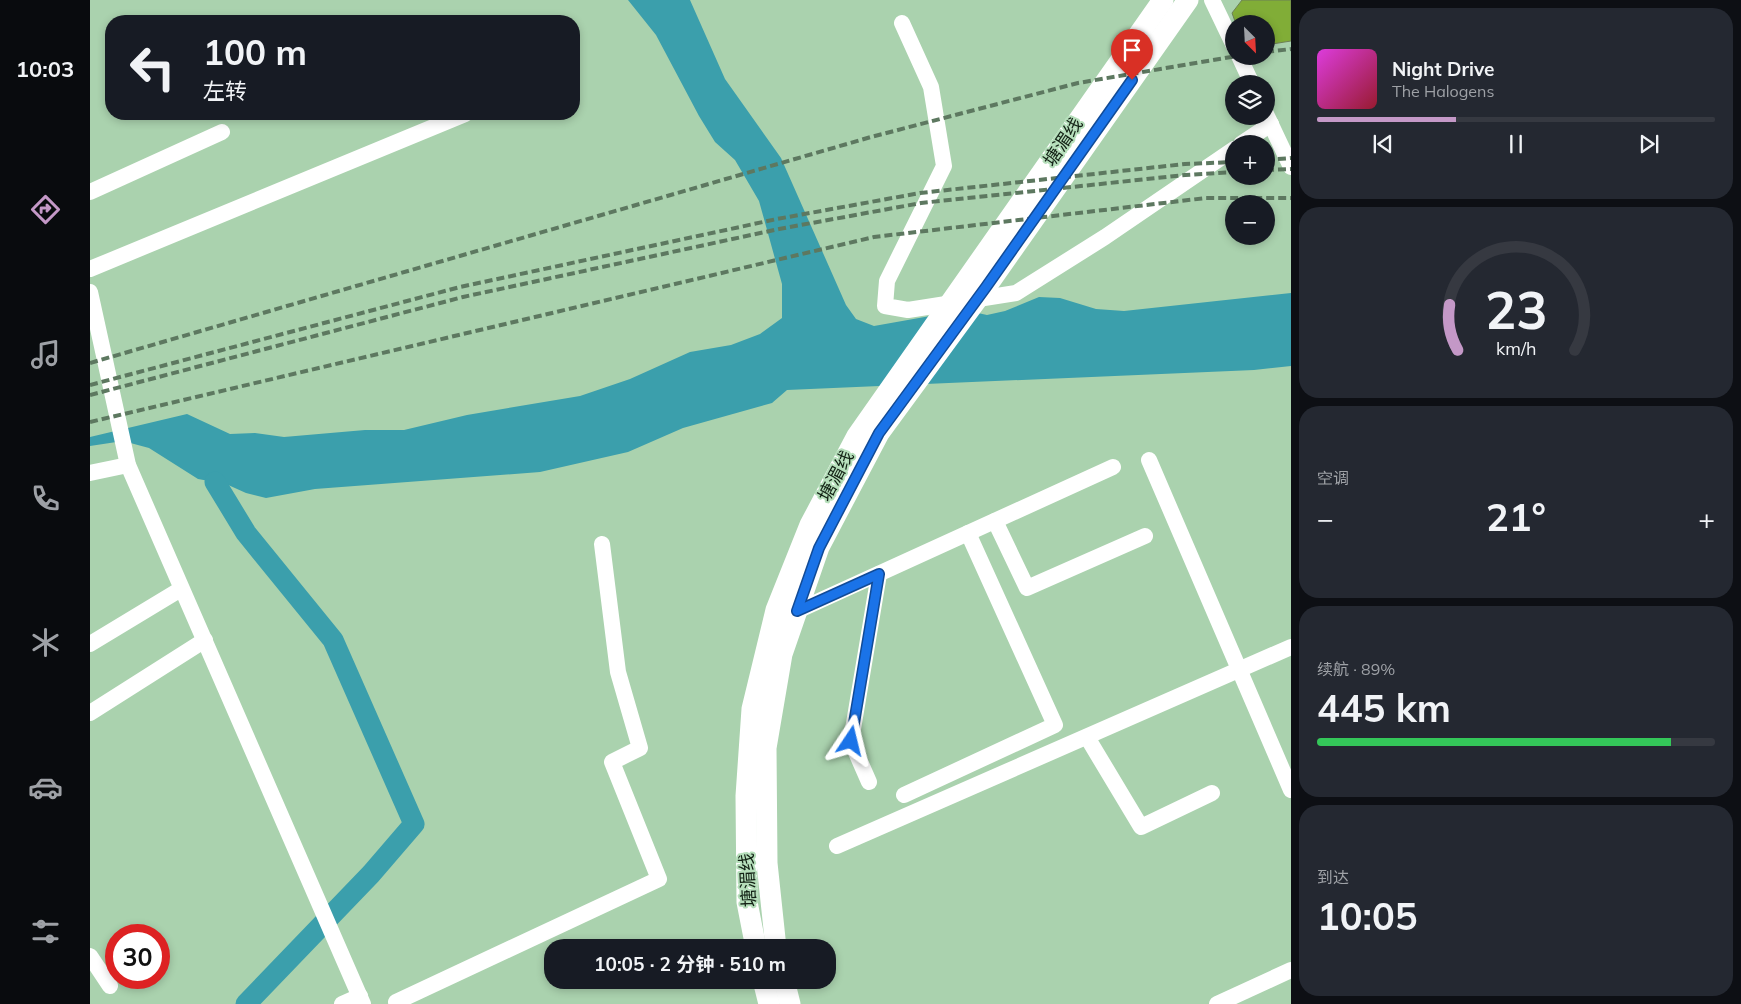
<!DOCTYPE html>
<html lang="zh">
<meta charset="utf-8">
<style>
:root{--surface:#171b24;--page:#242831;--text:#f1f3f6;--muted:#9ea1a6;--line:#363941;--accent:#c498c7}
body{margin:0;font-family:Mulish,"Noto Sans SC",sans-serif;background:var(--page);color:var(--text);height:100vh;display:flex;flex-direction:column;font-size:19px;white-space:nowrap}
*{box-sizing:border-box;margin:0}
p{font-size:16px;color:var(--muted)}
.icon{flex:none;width:28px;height:28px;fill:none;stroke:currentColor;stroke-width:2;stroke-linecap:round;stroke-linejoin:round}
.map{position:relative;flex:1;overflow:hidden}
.side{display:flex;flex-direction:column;gap:8px;padding:8px;background:#0d0f14;width:450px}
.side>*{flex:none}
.banner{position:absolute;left:15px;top:15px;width:475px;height:105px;border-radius:20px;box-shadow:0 2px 8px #0003;background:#171b24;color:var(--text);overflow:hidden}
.needle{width:32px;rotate:156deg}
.tools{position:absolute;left:1135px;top:15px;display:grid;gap:10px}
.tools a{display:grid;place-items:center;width:50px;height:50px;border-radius:50%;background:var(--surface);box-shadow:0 2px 8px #0003;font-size:25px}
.speed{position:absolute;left:15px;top:924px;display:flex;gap:10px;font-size:25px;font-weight:700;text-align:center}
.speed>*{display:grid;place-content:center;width:65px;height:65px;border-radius:50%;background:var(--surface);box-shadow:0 2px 8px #0003;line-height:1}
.speed .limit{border:8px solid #d22;background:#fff;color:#111}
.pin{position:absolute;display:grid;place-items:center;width:42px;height:42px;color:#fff;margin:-51px -21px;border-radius:50% 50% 50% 0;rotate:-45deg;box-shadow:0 0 5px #0007}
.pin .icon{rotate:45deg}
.me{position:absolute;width:55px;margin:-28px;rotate:10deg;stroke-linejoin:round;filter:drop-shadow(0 0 4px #0008)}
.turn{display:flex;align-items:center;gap:18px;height:105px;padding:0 15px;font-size:22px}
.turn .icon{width:65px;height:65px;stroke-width:2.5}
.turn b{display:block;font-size:35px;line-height:42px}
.big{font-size:38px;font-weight:700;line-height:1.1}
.side .tile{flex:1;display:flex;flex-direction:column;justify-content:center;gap:8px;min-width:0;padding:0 18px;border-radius:20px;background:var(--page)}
.side .dial{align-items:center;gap:0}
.dial svg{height:130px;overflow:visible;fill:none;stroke:var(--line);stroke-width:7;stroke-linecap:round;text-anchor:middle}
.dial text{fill:var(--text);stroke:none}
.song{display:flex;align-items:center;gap:15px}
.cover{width:60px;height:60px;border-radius:8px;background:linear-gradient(135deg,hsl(300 70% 55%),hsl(350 70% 35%))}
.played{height:5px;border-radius:2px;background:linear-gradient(90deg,var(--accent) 35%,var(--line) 35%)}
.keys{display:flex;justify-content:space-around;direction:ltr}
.heat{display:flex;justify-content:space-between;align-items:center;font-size:28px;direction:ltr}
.charge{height:8px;border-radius:4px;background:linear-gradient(90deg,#34c759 89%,var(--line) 0)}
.trip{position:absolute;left:454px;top:939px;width:292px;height:50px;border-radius:20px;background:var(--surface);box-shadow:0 2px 8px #0003;font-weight:700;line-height:50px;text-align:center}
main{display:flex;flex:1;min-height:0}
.tab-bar{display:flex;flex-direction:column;width:90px;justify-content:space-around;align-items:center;background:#090b0e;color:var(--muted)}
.tab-bar .icon{width:35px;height:35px}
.tab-bar .current{color:var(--accent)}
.tab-bar b{font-size:22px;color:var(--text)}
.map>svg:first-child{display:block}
.water{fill:#3b9fac}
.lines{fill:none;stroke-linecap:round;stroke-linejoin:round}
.river{stroke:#3b9fac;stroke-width:21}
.building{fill:#81ad37;stroke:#6d8056}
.minor{stroke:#fff;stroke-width:16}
.major{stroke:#fff;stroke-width:21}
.rail{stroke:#5d7860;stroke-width:4;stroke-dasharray:8 4;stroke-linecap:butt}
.route-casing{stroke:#114b97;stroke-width:12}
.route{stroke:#1a73e8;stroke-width:9}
.labels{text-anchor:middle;stroke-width:4;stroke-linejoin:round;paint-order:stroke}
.street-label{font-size:18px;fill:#132215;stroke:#b6dfbb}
</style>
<main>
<nav class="tab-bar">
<b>10:03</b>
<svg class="icon current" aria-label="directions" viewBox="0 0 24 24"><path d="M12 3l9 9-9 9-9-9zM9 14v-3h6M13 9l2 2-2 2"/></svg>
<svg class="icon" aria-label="music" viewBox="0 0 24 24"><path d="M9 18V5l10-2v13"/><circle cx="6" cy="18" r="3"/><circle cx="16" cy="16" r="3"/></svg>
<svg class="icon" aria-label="phone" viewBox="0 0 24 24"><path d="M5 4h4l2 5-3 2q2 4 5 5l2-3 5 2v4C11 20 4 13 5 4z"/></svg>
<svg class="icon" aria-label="climate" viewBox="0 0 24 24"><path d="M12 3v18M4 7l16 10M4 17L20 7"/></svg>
<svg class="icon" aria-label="car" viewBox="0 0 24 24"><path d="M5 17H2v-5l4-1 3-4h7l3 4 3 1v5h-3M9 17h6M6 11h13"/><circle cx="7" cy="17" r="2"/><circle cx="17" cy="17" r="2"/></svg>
<svg class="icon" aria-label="filters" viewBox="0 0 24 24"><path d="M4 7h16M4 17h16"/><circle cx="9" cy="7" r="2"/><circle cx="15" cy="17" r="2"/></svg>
</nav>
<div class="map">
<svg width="1201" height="1004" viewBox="0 0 1201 1004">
<rect width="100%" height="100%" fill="#aad2ae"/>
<path class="water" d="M538,0H600L635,79L691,158L756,305L766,319L784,326L874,310L897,315L915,311L949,297L970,298L1006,309L1034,311L1201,293V366L1164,370L697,390L682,403L593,428L538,452L450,472L225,489L176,498L156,493L136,484L108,479L59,448L33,441L0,446V437L97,414L140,434L165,433L194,437L275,430H314L377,415L490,396L540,379L600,352L641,345L670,334L692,318V284L669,201L645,160L625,142L609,116L566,35Z"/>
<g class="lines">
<path class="river" d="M125,482L156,533L243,640L324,824L281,874L156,1004"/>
</g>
<path class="building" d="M1152,0H1201V41L1176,45V24H1146L1142,13Z"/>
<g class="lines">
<g class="minor">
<path d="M1122,0L1144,46"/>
<path d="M812,23L841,87L854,166L797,281L795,306L818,310L926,293L1015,237L1144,149"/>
<path d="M1149,56L1162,84"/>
<path d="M1176,114L1201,167"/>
<path d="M1151,144L1181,124"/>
<path d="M0,192L132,132"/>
<path d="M0,269L375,114"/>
<path d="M0,292L38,465L273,1004"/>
<path d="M1059,460L1201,790"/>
<path d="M0,473L38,465"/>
<path d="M905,521L937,588L1055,536"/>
<path d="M707,611L1023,467"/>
<path d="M0,644L91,589"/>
<path d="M0,713L115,640"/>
<path d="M997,737L1051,827L1122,793"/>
<path d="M779,782L761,741L789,574"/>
<path d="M814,795L965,725L878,533"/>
<path d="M747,846L1201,647"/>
<path d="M0,956L20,986"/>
<path d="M252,1004L270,996"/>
<path d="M307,1004L306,1002L569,879L522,762L550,748L528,672L512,544"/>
<path d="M1127,1004L1201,970"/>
</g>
<g class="major">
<path d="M666,948L657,902L656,796L662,709L686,610L720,525L767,436L1073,0"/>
<path d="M686,948L677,863L676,748L692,654L729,547L789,433L896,287L1098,0"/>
<path d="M673,980L679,1004"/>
<path d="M694,980L700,1004"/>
</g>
<g class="rail">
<path d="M1176,52L1201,49"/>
<path d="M1176,160L1201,158"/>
<path d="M1176,170L1201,169"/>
<path d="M0,363L781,137L988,83L1147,56"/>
<path d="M0,385L370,287L687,219L830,193L1095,164L1144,162"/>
<path d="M0,395L373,297L689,229L831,203L1095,175L1144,172"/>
<path d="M0,422L784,237L1116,198H1201"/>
</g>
</g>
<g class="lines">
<defs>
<path id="route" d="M761,741L789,574L707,611L729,548L789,433L896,287L1042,80"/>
</defs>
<use href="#route" class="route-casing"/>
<use href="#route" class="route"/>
</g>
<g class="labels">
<g class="street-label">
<text transform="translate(973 142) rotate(-56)" y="6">塘湄线</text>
<text transform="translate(746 476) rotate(-62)" y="6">塘湄线</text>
<text transform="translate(658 880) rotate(-93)" y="6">塘湄线</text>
</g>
</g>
</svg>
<div class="tools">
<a><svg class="needle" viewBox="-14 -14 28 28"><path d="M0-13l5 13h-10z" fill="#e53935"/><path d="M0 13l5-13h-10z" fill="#9ea1a6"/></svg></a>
<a><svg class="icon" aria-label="layers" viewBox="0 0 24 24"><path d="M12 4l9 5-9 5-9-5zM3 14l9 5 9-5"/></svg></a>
<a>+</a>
<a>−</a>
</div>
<div class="speed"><div class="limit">30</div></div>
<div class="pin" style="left:1042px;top:80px;background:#d93025"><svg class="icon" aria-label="arrive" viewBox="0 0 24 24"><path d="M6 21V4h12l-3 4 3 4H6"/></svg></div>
<svg class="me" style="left:761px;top:741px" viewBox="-20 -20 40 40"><path d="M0-17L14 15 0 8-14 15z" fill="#1a73e8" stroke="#fff" stroke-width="4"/></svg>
<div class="trip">10:05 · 2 分钟 · 510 m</div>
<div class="banner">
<div class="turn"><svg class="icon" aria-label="left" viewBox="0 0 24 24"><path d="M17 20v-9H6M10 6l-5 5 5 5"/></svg><div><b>100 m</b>左转</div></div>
</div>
</div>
<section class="side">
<div class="tile">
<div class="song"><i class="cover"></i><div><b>Night Drive</b><p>The Halogens</p></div></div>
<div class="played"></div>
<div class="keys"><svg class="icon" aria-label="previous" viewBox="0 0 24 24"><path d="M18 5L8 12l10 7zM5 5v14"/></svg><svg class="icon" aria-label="pause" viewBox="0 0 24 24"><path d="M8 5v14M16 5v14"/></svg><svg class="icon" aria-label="next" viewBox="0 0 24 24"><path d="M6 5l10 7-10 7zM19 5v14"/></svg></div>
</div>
<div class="tile dial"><svg viewBox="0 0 100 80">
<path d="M14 69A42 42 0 1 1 86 69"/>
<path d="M14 69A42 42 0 0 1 9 41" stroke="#c498c7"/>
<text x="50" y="56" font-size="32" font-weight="700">23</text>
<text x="50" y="72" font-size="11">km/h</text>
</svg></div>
<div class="tile"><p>空调</p>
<div class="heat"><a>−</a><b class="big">21°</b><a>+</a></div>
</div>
<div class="tile"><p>续航 · 89%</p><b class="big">445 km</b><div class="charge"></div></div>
<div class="tile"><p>到达</p><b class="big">10:05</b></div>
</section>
</main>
